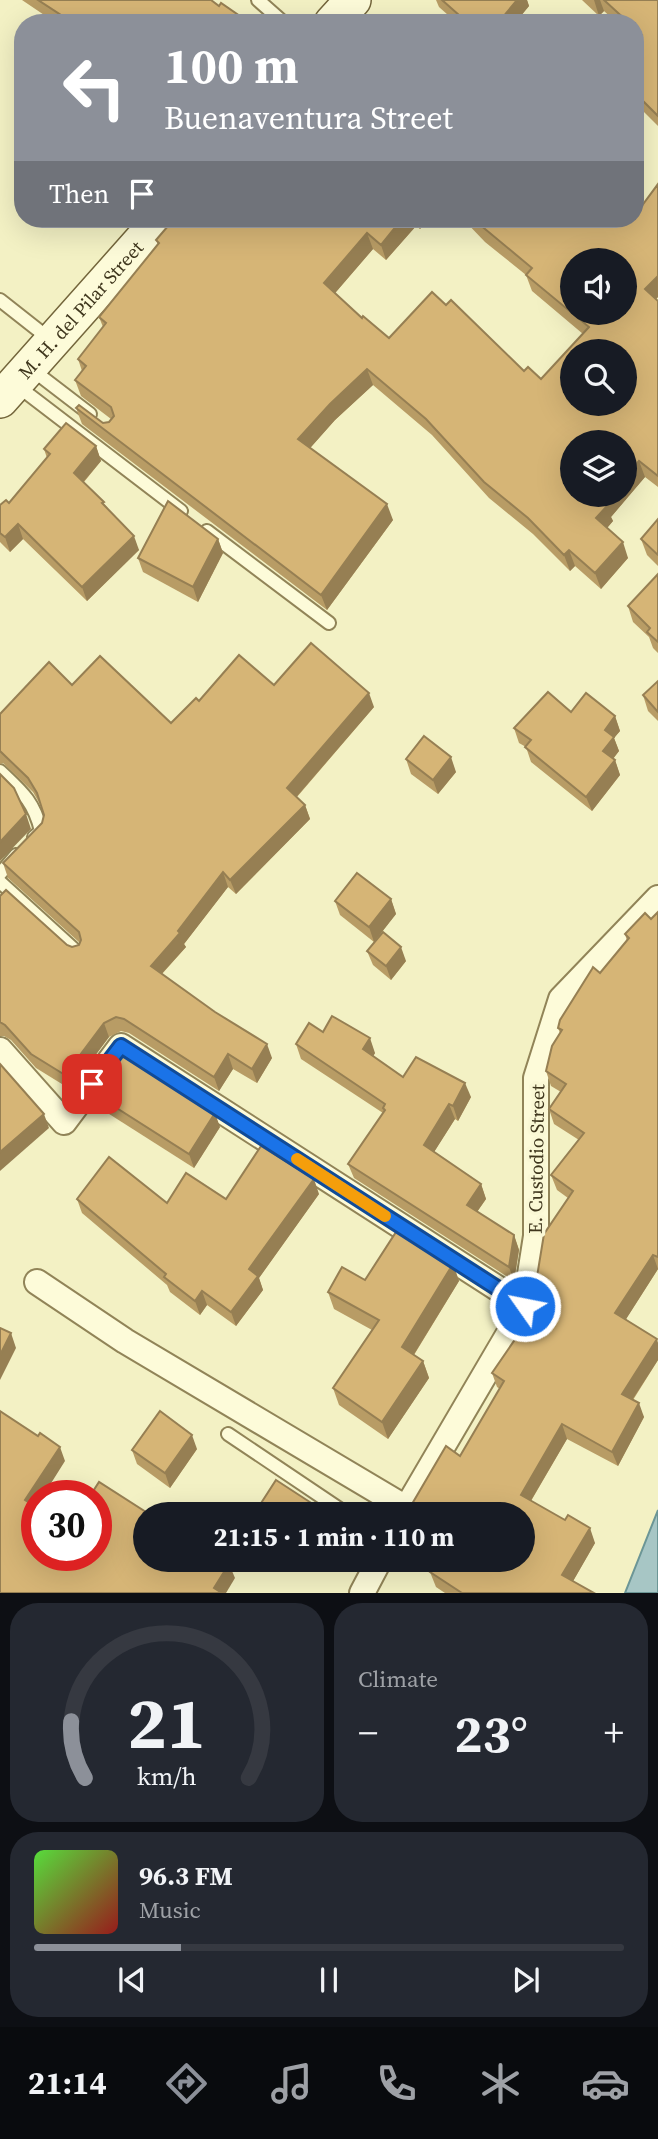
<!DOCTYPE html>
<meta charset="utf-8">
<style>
:root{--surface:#171b24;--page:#242831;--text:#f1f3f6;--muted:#9ea1a6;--line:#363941;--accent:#8c9099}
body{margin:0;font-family:"Source Serif 4",serif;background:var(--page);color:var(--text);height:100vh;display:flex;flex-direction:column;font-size:26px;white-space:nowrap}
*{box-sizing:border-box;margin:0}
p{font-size:23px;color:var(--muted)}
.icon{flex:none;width:38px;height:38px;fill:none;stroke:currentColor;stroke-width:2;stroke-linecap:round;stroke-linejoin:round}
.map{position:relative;height:1593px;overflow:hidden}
.side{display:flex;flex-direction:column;gap:10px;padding:10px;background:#0d0f14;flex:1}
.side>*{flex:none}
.hud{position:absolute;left:14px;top:14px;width:630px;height:214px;border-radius:28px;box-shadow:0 7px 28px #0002;background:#8c9099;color:#fff;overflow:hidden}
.fabs{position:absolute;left:560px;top:248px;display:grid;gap:14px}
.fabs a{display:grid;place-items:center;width:77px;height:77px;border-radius:50%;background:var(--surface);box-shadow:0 7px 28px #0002;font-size:35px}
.speed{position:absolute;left:21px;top:1480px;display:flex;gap:14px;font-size:35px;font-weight:700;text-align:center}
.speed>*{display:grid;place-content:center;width:91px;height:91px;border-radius:50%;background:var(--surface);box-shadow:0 7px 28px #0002;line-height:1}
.speed .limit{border:10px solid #d22;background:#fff;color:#111}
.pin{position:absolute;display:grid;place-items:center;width:60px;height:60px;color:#fff;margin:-30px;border-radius:14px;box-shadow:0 4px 10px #0006}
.me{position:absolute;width:77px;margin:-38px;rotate:303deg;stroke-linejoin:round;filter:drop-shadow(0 0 5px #0008)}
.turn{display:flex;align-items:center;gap:24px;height:147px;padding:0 35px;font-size:32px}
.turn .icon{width:91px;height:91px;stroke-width:2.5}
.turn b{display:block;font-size:49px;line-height:60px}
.then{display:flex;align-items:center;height:66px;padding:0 35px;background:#0003;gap:14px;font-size:26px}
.big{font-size:52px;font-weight:700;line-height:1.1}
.side .card{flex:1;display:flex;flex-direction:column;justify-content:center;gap:10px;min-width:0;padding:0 24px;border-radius:28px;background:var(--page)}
.side .dial{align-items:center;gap:0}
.dial svg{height:182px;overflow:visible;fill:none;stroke:var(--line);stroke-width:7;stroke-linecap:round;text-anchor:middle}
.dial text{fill:var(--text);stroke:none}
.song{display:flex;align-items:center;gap:21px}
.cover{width:84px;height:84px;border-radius:10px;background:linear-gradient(135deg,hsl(110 70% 55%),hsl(0 70% 35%))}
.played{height:7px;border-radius:4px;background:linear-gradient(90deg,var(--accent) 25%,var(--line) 25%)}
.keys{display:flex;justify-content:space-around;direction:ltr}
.heat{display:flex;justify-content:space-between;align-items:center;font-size:38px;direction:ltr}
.side .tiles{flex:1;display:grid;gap:10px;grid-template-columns:1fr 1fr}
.card:last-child{grid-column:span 2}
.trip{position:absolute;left:133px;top:1502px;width:402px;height:70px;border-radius:35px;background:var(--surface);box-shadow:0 7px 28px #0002;font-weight:700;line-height:70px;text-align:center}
.tabs{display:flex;height:112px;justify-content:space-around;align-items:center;background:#090b0e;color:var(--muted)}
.tabs .icon{width:49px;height:49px}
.tabs .active{color:var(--accent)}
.tabs b{font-size:32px;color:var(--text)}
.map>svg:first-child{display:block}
.water{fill:#a7c6c5;stroke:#6c9696;stroke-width:2}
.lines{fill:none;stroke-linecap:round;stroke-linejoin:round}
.service-casing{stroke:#918458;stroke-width:16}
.minor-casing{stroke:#918458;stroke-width:28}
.secondary-casing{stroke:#73653b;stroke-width:38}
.service{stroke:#fdfbd9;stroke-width:12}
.minor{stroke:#fdfbd9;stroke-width:24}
.secondary{stroke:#fdfbd9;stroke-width:35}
.wall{fill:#b89c65}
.shaded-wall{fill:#967f53}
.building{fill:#d6b576;stroke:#967f53;stroke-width:2;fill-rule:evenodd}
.route-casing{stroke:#114b97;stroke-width:18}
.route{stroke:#1a73e8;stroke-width:12}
.slow{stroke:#f59e0b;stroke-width:12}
.labels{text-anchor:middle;stroke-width:7;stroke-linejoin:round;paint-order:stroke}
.street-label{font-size:19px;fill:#3f361d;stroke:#faf8d5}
</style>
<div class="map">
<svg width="658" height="1593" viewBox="0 0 658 1593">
<rect width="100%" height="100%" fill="#f3f1c4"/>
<path class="water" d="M658,1510V1593H625Z"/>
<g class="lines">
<defs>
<g id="service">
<path d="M258,0L284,23"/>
<path d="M0,300L52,341"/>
<path d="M30,368L90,414"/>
<path d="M15,384L181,511"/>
<path d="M207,531L329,623"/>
<path d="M0,771C21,791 34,801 41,831L34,837"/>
<path d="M0,874L16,855"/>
<path d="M0,882L78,953"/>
<path d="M228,1434L347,1514"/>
</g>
<g id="minor">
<path d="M0,1050L64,1122L121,1046L525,1306"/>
<path d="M37,1282L125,1341L406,1508"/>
<path d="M403,1514L525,1306L536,1236V1078L561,999L658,898"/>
<path d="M362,1593L380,1559"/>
</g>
<g id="secondary">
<path d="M332,23L353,0"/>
<path id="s1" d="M0,400L161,219"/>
</g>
</defs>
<use href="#service" class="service-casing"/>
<use href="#minor" class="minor-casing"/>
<use href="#secondary" class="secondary-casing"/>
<use href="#service" class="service"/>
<use href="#minor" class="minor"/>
<use href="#secondary" class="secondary"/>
</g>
<g class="wall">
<path d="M22,0H211L219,6L250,23H56Z"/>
<path d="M436,0H527L529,6L515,23H457L439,7Z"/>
<path d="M582,0H658V126L635,103V42L637,40L635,39V23H617L604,11L599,16Z"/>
<path d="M174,219H428L420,229L416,226L386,260L373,249L335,293L362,318L389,338L446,305L524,371L541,379L583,334L532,291L526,275L485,242L463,219H635L658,297L656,299L658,301V487L645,477L611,517L613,521L607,528L628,558L601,589L575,566L570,571L533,534L489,498L432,435L373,385L335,420L310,448L393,520L327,610L82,424L76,408L103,423L109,422L111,419L81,396L75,380L82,371L78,359L103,327L99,317L158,245L156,240Z"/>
<path d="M96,446L101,461L84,482L106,506L139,550L87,601L23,539L10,552L0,542V505L9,503L47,458L44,449Z"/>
<path d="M658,519V566L647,555L641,539Z"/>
<path d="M218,539L223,553L198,602L143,572L138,558Z"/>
<path d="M658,574V653L653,648L649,637L633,622L628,606Z"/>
<path d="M658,681V721L648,711L643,695Z"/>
<path d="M72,685L171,723L199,701L274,685L374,707L297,797L305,805L310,819L236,894L228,887L184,944L186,947L162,974L272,1058L257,1083L233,1069L219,1091L129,1033L121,1031L109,1037L70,1089L36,1068L11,1040L4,1036H0V896L67,945L72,947L79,945L80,943L8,878L3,863L42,823L44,815L41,806L33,792L3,763L0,764V714Z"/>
<path d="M571,712L615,716L620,731L614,738L619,751L613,759L615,760L620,775L592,811L531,762L526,747L519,743L514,728Z"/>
<path d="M406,759L456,772L438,794L411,774Z"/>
<path d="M391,899L396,914L374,942L340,915L335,901Z"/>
<path d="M658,912V1269L626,1319L658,1343V1360L633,1400L644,1417L618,1466L567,1439L531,1501L595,1543L573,1581L594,1593H445L436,1587L430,1572L523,1514H416L412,1504L460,1456L500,1389L497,1387L492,1373L538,1305L534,1295L568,1198L557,1190L551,1175L579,1140L554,1124L549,1109L561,1092L551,1086L546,1071L560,1033L558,1028L600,973L627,941L625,934L651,919Z"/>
<path d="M367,951L406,961L391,980L373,965Z"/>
<path d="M323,1032L375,1053L373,1056L403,1077L471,1097L458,1121L455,1119L434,1152L481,1184L486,1199L477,1212L514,1235L519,1250L514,1281L354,1178L348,1164L383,1113L301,1059L296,1044Z"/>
<path d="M90,1091L220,1127L194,1168L95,1105Z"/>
<path d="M319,1194L259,1278L263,1290L236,1326L207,1305L200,1315L170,1292L167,1285L82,1213L77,1199L167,1203Z"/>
<path d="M453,1264L459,1281L414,1355L423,1361L429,1378L388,1439L339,1405L333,1388L372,1330L334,1309L328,1292L365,1280Z"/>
<path d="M197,1449L170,1488L137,1464L132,1450Z"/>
<path d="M277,1559H301L294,1570Z"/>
</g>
<g class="shaded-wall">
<path d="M517,0H527L529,6L515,23H498Z"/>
<path d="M594,0H600L604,11L599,16Z"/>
<path d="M402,219H413L416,226L386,260L381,245Z"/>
<path d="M416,219H428L420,229Z"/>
<path d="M367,233L373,249L330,299L324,283Z"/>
<path d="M658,276V297L651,304L645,289Z"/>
<path d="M367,369L373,385L335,420L304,455L298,439L330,404Z"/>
<path d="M96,446L101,461L79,487L74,473Z"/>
<path d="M639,461L645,477L611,517L613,521L602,534L596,518L604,503L610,495H625V478Z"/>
<path d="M387,504L393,520L327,610L321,595Z"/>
<path d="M18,524L23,539L10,552L5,537Z"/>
<path d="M134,536L139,550L87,601L82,587Z"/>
<path d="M218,539L223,553L198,602L193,587Z"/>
<path d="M623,542L628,558L601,589L595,573Z"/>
<path d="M569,550L575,566L570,571L564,555Z"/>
<path d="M369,693L374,707L292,802L287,788Z"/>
<path d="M615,716L620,731L614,738L619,751L608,765L603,751L605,730Z"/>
<path d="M451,757L456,772L438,794L433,780Z"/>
<path d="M615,760L620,775L592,811L586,797Z"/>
<path d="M305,805L310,819L236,894L230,880Z"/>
<path d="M26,814L31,829L0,861V842Z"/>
<path d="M223,872L228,887L184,944L186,947L156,980L151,966Z"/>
<path d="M391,899L396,914L374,942L369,927Z"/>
<path d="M401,947L406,961L391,980L386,966Z"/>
<path d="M104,1023L109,1037L70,1089L65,1075Z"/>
<path d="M370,1038L375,1053L369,1064L363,1049Z"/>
<path d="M267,1044L272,1058L257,1083L252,1069Z"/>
<path d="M228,1054L233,1069L219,1091L214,1077Z"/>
<path d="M465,1083L471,1097L458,1121L453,1106Z"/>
<path d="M449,1104L455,1119L429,1160L424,1145Z"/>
<path d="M215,1113L220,1127L194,1168L189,1154Z"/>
<path d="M44,1114L49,1128L0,1171V1152Z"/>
<path d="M314,1179L319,1194L259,1278L263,1290L236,1326L231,1312L249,1269Z"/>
<path d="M481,1184L486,1199L472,1219L467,1205Z"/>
<path d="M514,1235L519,1250L514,1281L509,1267Z"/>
<path d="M653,1255L658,1269L621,1327L615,1313Z"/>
<path d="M453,1264L459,1281L408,1364L402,1347Z"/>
<path d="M202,1291L207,1305L200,1315L195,1301Z"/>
<path d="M11,1333L16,1348L0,1380V1355Z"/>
<path d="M657,1339L658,1343V1360L627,1408L622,1394Z"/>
<path d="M423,1361L429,1378L388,1439L382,1422Z"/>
<path d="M639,1403L644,1417L618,1466L612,1452Z"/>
<path d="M562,1424L567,1439L526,1509L521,1495Z"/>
<path d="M192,1435L197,1449L170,1488L165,1473Z"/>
<path d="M60,1447L65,1461L43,1496H37V1506L31,1515L25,1500Z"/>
<path d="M590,1528L595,1543L568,1590L562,1575Z"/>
<path d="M290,1559H301L294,1570Z"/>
<path d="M229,1564L235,1578L226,1593H216L214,1588Z"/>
</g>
<g class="building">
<path d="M38,0H211L219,6L221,3L250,23H63L67,19Z"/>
<path d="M442,0H517L498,23H468Z"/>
<path d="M604,0H658V116L635,93V42L642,35L635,29V23H629Z"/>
<path d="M658,184V276L645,289L658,301V476L639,461L625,478V443H572V495H610L604,503L607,506L596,518L623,542L595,573L569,550L564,555L528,518L484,482L426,419L367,369L330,404L298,439L387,504L321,595L76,408L79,405L103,423L109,422L114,416L111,407L75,380L86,366L78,359L106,323L99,317L159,243L156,240L174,219H402L381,245L367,233L324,283L362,318L363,316L389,338L432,292L446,305L451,300L524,371L528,367L541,379L589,327L526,275L532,268L473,219H635V208L638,211ZM572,261H625V313H572ZM572,352H625V404H572Z"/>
<path d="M66,423L96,446L74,473L104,502L102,503L134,536L82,587L18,524L5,537L0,533V505L6,500L9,503L50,454L44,449Z"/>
<path d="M168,501L218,539L193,587L138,558Z"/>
<path d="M658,519V555L641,539Z"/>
<path d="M658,574V642L647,632L650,628L628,606Z"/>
<path d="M311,643L369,693L287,788L305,805L230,880L223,872L178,931L180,933L151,966L215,1012L267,1044L252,1069L228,1054L214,1077L124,1019L116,1017L104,1023L65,1075L31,1054L5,1025L0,1022V896L6,890L67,945L72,947L79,945L81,940L79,932L3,863L42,823L44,815L37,793L28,778L0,751V714L49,662L72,685L100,656L171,723L196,698L199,701L239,655L274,685Z"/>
<path d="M658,681V712L643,695Z"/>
<path d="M548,692L571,712L586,693L615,716L605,730L614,737L603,751L615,760L586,797L525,747L531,740L514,728Z"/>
<path d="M424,736L451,757L433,780L406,759Z"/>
<path d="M0,774L14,788L26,814L0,842Z"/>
<path d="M357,873L391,899L369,927L335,901Z"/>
<path d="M658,912V1257L653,1255L615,1313L657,1339L622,1394L639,1403L612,1452L562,1424L521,1495L565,1520L568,1515L590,1528L562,1575L594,1593H462L430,1572L439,1559H523V1514H428L412,1504L446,1446L460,1456L504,1381L492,1373L542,1300L534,1295L544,1234L573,1191L551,1175L584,1133L549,1109L566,1084L546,1071L552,1046L562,1030L558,1028L560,1020L592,969L593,967L600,973L629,938L625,934L645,913L651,919Z"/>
<path d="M383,932L401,947L386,966L367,951Z"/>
<path d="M332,1016L370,1038L363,1049L403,1077L416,1057L465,1083L453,1106L449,1104L424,1145L481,1184L467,1205L514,1235L509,1267L348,1164L385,1110L383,1108L385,1104L296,1044L309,1023L323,1032Z"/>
<path d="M119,1052L215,1113L189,1154L90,1091Z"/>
<path d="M0,1064L44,1114L0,1152Z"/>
<path d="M261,1146L314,1179L249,1269L258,1276L231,1312L202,1291L195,1301L164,1277L166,1274L77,1199L109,1157L167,1203L186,1173L226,1199Z"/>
<path d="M398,1229L453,1264L402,1347L423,1361L382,1422L333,1388L379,1320L328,1292L342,1267L365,1280Z"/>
<path d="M0,1328L11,1333L0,1355Z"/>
<path d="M0,1411L38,1436L40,1433L60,1447L25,1500L37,1508V1556H96V1496H90L99,1482L149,1514H145V1559H222L229,1564L214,1588L222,1593H0Z"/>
<path d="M160,1411L192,1435L165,1473L132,1450Z"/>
<path d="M276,1480L319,1508L316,1514H254Z"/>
</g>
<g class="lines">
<defs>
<path id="route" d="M92,1084L121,1046L525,1306"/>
</defs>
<use href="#route" class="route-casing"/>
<use href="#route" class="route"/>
<path class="slow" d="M297,1159L385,1216"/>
</g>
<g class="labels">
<g class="street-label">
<text dy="7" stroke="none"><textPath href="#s1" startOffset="121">M. H. del Pilar Street</textPath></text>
<text transform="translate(536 1159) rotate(-89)" y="7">E. Custodio Street</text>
</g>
</g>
</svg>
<div class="fabs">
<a><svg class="icon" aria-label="sound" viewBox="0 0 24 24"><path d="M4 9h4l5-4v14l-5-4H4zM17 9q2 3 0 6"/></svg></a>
<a><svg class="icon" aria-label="search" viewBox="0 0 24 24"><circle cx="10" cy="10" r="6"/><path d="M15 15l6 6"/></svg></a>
<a><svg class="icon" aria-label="layers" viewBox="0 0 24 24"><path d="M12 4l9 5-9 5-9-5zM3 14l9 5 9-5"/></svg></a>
</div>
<div class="speed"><div class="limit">30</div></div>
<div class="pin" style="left:92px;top:1084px;background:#d93025"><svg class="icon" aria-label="arrive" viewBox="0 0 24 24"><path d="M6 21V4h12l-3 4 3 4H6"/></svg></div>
<svg class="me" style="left:525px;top:1306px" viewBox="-20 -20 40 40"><circle r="17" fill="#1a73e8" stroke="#fff" stroke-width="3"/><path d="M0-11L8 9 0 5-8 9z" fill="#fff"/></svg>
<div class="trip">21:15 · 1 min · 110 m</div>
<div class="hud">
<div class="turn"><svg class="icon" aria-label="left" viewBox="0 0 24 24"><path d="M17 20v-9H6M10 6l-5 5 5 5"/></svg><div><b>100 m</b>Buenaventura Street</div></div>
<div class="then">Then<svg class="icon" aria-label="arrive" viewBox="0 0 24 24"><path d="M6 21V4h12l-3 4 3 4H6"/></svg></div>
</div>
</div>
<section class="side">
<div class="tiles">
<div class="card dial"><svg viewBox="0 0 100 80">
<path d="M14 69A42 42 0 1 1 86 69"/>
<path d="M14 69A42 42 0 0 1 8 44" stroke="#8c9099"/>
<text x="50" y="56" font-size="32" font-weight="700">21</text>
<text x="50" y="72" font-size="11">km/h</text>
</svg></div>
<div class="card"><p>Climate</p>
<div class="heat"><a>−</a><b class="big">23°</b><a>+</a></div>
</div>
<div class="card">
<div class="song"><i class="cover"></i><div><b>96.3 FM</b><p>Music</p></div></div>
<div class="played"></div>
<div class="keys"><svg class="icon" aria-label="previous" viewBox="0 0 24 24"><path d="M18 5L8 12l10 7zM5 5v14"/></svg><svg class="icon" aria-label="pause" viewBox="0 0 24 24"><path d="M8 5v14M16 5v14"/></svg><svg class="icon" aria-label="next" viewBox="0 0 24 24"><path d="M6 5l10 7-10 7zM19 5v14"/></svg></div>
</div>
</div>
</section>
<nav class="tabs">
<b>21:14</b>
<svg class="icon active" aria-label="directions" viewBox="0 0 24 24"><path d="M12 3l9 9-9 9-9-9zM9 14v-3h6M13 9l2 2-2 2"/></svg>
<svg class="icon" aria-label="music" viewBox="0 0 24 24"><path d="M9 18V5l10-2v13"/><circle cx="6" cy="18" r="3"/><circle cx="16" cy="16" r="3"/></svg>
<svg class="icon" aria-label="phone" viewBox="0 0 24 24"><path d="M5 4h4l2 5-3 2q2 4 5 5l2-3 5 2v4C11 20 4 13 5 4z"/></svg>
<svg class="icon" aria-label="climate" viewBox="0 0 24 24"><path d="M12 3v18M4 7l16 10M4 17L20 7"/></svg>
<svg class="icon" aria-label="car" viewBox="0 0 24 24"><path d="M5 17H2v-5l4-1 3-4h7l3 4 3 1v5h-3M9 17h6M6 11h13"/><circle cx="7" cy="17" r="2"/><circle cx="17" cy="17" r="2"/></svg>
</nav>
